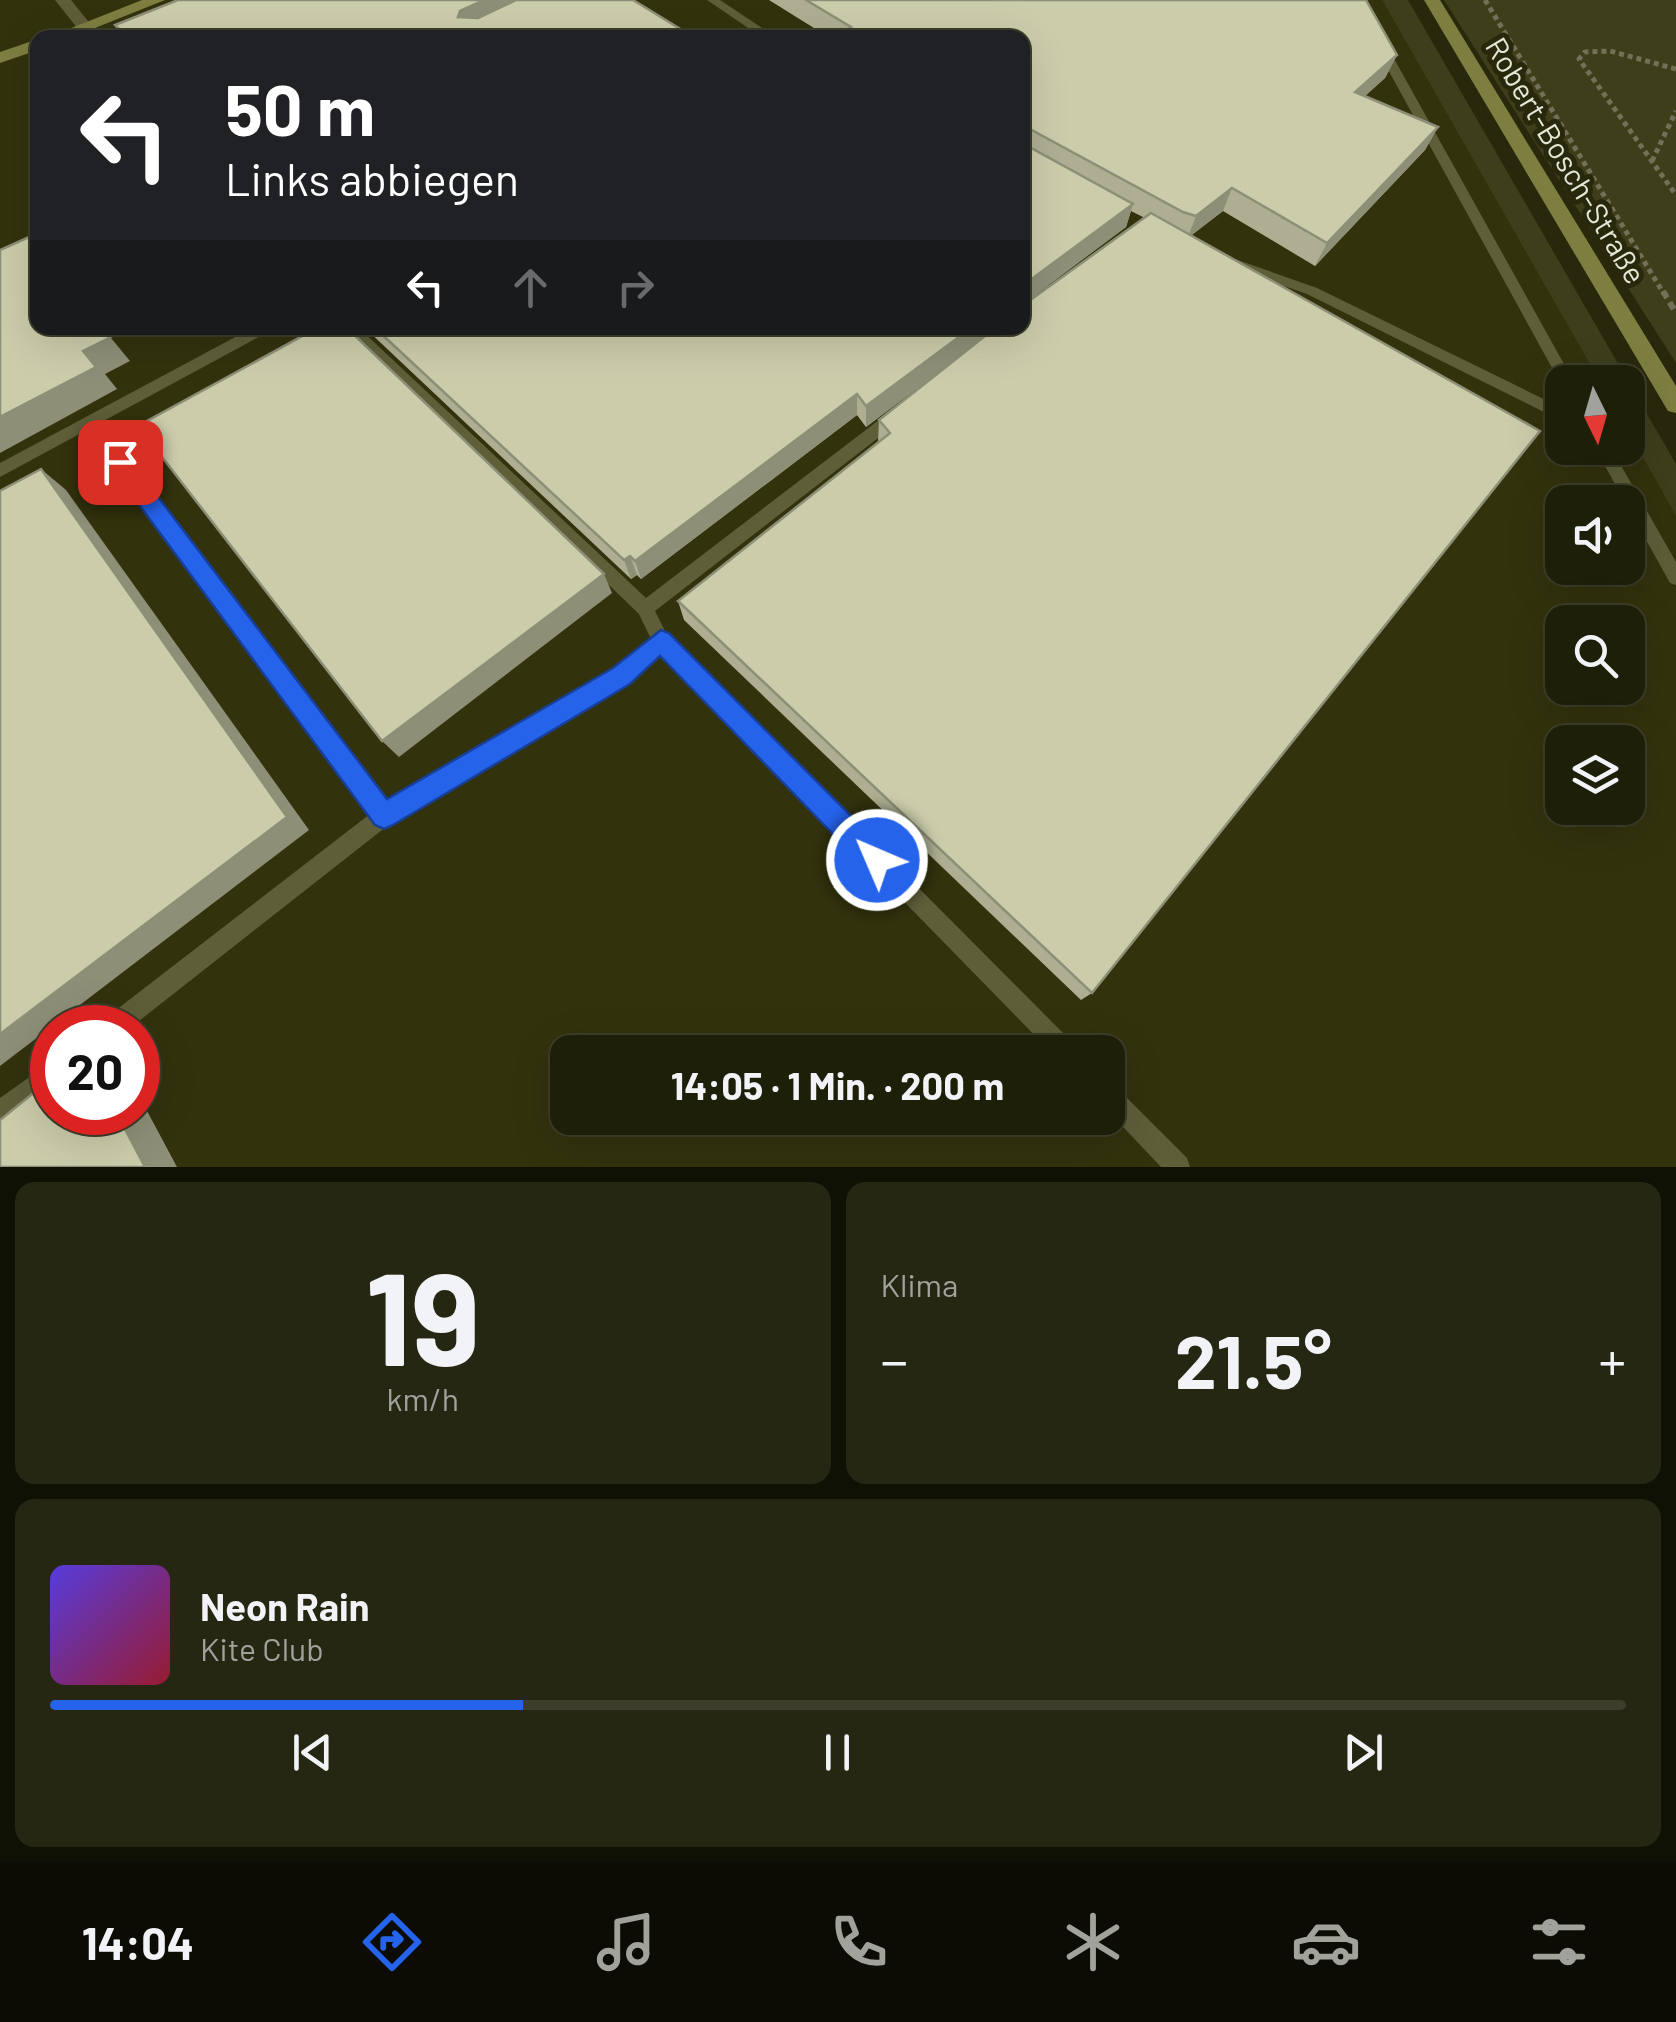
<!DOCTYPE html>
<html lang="de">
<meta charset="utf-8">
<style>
:root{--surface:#1e1f09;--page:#262712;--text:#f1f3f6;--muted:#a1a29c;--line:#3c3d2a;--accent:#2563eb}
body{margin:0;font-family:Barlow,sans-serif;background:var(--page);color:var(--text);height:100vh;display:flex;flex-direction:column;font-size:38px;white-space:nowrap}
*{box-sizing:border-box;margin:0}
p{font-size:32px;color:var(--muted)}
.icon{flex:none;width:55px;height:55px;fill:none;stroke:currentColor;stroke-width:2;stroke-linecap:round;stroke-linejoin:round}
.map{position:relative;height:1167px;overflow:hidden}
.side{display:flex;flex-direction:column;gap:15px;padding:15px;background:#101105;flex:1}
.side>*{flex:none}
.guide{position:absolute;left:30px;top:30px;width:1000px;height:305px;border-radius:20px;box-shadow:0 10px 40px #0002,0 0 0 2px var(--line);background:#202124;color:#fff;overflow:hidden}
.needle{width:65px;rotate:175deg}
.fabs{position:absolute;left:1545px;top:365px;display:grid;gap:20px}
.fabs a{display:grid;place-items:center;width:100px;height:100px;border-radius:20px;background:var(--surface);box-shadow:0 10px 40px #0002,0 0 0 2px var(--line);font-size:50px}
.speed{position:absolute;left:30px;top:1005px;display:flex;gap:20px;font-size:50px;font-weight:700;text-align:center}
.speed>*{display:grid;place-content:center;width:130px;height:130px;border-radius:50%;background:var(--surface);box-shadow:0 10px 40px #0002,0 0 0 2px var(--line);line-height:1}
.speed .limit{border:15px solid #d22;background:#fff;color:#111}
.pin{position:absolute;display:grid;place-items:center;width:85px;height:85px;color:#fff;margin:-42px;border-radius:20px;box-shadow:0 5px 15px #0006}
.me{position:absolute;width:110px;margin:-55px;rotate:315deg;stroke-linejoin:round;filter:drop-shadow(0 0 8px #0008)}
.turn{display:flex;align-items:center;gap:35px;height:210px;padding:0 30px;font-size:45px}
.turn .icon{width:130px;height:130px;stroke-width:2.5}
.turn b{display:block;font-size:70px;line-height:85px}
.lanes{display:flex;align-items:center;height:95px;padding:0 30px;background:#0003;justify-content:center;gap:50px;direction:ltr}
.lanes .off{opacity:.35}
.big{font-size:75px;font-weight:700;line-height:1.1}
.side .tile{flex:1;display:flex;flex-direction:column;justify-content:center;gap:15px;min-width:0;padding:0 35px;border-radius:20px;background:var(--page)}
.side .dial{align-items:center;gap:0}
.dial b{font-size:130px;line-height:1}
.song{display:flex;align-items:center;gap:30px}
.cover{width:120px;height:120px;border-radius:15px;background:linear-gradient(135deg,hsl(250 70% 55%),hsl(350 70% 35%))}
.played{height:10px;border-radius:5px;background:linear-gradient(90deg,var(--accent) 30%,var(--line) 30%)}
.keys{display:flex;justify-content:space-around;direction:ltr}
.heat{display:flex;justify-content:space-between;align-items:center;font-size:55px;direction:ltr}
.side .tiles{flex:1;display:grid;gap:15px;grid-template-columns:1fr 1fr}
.tile:last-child{grid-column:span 2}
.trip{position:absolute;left:550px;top:1035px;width:575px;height:100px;border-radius:20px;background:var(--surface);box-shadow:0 10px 40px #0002,0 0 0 2px var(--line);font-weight:700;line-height:100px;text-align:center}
.dock{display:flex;height:160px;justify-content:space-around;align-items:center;background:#0c0c04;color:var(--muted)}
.dock .icon{width:70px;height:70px}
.dock .active{color:var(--accent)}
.dock b{font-size:45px;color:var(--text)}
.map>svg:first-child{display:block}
.built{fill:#32320d;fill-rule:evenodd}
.green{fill:#3d3e1a}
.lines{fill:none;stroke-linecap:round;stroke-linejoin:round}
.path-far1{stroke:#707158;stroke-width:5;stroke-dasharray:5 4;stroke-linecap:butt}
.path{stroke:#707158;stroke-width:6;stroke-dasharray:8 5;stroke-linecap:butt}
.lane{fill:#5e5f39;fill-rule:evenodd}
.street{fill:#5e5f39;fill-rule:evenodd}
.secondary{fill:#7d7e40;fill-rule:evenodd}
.wall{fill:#aeaf92;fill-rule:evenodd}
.shaded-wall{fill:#8d8f77}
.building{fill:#caccaa;stroke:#8d8f77;stroke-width:2.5}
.route{fill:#2563eb;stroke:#184099;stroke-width:2.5}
.labels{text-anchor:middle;stroke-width:10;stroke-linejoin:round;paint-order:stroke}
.far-street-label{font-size:30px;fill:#e6e7d6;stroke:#28290c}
</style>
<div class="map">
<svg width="1676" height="1167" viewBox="0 0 1676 1167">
<rect width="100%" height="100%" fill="#28290c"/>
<path class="built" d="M0,0H1382L1600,382H1562V448H1628V431L1676,516V1167H0ZM38,38H1022V328H38ZM1562,502H1628V568H1562ZM1562,622H1628V688H1562ZM1562,742H1628V808H1562ZM52,1028H138V1112H52ZM568,1052H1108V1118H568Z"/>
<g class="green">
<path d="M1382,0H1408L1676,464V516L1628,431V382H1600Z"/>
<path d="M1444,0H1676V363Z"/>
</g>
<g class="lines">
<g class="path-far1">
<path d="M1485,0L1664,294"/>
<path d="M1676,69L1610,51L1585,52L1579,59L1676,195"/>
<path d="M1652,161L1676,111"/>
</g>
<path class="path" d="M1663,291L1676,313"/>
<g class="lane">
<path d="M707,0H720L777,38H763Z"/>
<path d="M1381,43L1387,46L1574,382H1562V386L1375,46Z"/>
<path d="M1232,258L1317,288L1562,408V421L1307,294L1227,266V260Z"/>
<path d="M252,328H270L268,332L0,477V463Z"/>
<path d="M343,328H359L646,598L888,413H900L902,417L900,421L655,611L667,635L1074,1044L1077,1052H1051L661,653L628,682L391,823L130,1028H100L103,1020L370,814L114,467L112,462L114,457H126L387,803L614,670L651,639L639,614Z"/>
<path d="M1595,448H1611L1676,562V585L1670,583Z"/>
<path d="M52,1061V1087L0,1125V1098Z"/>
<path d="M1108,1083L1116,1087L1187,1158L1190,1167H1161L1108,1111Z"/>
</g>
<path class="street" d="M55,0H71L92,26L90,29H78Z"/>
<g class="secondary">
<path d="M142,0H165L70,38H46Z"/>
<path d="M1424,0H1440L1676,386V413L1668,411Z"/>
<path d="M38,39V50L0,63V52Z"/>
</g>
</g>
<path class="wall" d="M769,0H1366L1397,55L1385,78L1365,96L1438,127L1425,150L1315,266L1223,211L1191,235L1092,993L1081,1000L684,620L678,601L878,443L879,420L973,346L866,427L857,415L641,579L637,575L631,579L365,328H1022V38H830ZM1131,211L1145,218L1023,304L1126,227Z"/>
<g class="shaded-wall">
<path d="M484,0H539L467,35L458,17L460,11Z"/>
<path d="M1397,55L1385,78L1343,115L1355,92Z"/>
<path d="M1438,127L1425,150L1315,266L1327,243Z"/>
<path d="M1232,188L1223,211L1187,239L1196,216Z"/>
<path d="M1133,204L1126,227L1023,304L1025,284Z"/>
<path d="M101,328H130L111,338L130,361L105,374L117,389L0,453V417L83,351Z"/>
<path d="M971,328H996L866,427V406Z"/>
<path d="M857,394V415L641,579L635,561Z"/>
<path d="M41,469L66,490L309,830L0,1066V1034Z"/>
<path d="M630,556L637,575L631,579L624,560Z"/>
<path d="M604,574L612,593L399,757L382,741Z"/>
<path d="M138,1094L177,1167H145L116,1112H138Z"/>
</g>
<g class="building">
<path d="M178,0H484L460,11L458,17L478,18L516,0H633L695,38H128L115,25Z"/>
<path d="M806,0H1366L1397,55L1355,92L1438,127L1327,243L1232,188L1196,216L1183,212L1026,127L1024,144L1133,204L1025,284L1024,302H1022V38H831L851,27Z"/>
<path d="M1151,213L1540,431L1092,993L678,601L890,433L879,420L995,328H1022V306Z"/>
<path d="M38,233V328H101L109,338L83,351L96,367L0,417V250Z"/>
<path d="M317,328H347L604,574L382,741L138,426Z"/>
<path d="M375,328H971L866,406L857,394L635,561L630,556L624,560Z"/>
<path d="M41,469L287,817L0,1034V491Z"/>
<path d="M52,1078V1112H116L145,1167H0V1120Z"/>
</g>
<path class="route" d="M120,453L127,456L387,799L613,668L661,630L669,633L886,851L890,860L886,870L877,874L868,870L660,656L630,684L393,825L384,829L375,825L112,468L109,462L112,456Z"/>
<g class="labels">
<g class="far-street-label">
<text transform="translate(1565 161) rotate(59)" y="10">Robert-Bosch-Straße</text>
</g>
</g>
</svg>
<div class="fabs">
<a><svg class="needle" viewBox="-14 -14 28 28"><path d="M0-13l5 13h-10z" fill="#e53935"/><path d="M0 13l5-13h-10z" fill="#a1a29c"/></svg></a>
<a><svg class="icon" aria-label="sound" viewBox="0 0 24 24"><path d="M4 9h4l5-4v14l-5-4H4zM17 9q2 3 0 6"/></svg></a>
<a><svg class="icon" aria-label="search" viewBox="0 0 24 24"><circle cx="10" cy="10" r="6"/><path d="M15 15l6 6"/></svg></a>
<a><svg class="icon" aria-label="layers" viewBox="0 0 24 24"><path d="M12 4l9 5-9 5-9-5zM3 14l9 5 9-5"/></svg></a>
</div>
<div class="speed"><div class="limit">20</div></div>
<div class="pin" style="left:120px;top:462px;background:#d93025"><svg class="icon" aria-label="arrive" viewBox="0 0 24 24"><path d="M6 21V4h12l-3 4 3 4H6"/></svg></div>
<svg class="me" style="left:877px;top:860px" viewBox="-20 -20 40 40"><circle r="17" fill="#2563eb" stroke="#fff" stroke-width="3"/><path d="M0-11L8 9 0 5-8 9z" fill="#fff"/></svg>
<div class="trip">14:05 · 1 Min. · 200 m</div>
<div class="guide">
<div class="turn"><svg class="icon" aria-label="left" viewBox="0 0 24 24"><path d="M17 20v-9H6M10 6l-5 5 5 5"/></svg><div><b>50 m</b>Links abbiegen</div></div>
<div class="lanes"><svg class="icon" aria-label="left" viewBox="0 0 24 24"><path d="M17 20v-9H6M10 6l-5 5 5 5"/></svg><svg class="icon off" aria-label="ahead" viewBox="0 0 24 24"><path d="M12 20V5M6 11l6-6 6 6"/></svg><svg class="icon off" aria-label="right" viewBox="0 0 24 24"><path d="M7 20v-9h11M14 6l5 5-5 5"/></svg></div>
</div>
</div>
<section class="side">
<div class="tiles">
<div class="tile dial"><b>19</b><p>km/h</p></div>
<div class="tile"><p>Klima</p>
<div class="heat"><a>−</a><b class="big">21.5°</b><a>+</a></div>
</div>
<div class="tile">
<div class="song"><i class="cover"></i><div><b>Neon Rain</b><p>Kite Club</p></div></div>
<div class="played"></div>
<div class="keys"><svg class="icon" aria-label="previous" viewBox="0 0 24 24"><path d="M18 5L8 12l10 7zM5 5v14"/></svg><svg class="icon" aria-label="pause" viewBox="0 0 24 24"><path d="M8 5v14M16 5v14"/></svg><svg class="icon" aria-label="next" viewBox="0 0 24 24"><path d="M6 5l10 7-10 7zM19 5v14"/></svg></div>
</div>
</div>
</section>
<nav class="dock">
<b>14:04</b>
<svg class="icon active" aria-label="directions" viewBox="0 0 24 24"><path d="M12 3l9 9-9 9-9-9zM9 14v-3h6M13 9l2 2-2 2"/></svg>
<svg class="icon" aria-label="music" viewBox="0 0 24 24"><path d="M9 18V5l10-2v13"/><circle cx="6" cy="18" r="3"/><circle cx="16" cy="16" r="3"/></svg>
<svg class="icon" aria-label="phone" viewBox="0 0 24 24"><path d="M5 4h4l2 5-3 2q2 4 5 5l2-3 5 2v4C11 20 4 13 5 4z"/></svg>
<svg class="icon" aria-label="climate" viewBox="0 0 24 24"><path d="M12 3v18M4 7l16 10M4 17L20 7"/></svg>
<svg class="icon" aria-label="car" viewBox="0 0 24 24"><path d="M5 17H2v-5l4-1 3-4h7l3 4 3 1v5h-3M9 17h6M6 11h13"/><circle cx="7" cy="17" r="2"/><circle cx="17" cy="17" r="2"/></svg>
<svg class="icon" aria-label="filters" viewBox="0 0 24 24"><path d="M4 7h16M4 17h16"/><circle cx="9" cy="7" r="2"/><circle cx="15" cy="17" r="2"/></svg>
</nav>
